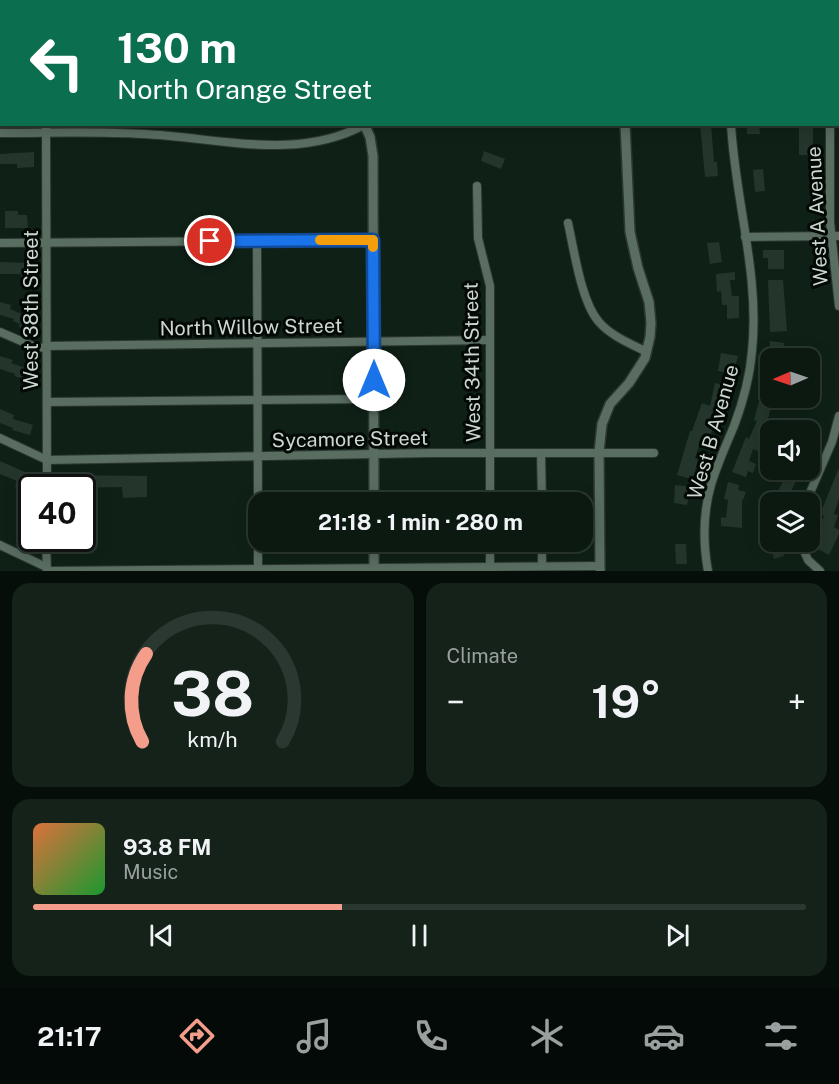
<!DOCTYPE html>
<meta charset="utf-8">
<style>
:root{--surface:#0b1911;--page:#14221a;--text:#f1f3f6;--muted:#9aa09f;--line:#2b3831;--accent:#f49d8b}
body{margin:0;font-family:"Public Sans",sans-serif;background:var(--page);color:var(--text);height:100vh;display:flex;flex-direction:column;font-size:22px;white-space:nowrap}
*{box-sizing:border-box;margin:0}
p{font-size:20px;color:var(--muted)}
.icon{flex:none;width:33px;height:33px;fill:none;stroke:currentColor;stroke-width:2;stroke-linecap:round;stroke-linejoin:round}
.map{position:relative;height:571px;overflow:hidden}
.details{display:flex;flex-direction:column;gap:12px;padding:12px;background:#060e09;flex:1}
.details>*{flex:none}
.guide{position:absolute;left:0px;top:0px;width:840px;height:126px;box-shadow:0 3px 15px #0003,0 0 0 2px var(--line);background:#0b6e4f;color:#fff;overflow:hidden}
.needle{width:39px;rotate:268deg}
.controls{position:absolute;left:760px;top:348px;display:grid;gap:12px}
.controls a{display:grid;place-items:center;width:60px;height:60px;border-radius:12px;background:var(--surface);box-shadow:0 3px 15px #0003,0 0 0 2px var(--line);font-size:30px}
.speed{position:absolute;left:18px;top:474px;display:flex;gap:12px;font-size:30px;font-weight:700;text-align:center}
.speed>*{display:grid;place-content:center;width:78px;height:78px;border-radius:50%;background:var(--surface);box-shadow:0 3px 15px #0003,0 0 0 2px var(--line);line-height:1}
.speed .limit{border:3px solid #111;border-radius:9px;background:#fff;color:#111}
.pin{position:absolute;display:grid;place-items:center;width:51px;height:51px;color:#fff;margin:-26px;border:3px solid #fff;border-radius:50%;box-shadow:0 2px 6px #0007}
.me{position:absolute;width:66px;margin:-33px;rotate:0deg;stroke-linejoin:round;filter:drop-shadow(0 0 4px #0008)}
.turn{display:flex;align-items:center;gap:21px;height:126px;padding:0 18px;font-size:27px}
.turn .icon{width:78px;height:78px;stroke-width:2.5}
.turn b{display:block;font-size:42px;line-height:51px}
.big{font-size:45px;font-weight:700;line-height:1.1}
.details .tile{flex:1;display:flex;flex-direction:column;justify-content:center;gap:9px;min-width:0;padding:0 21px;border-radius:18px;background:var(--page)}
.details .dial{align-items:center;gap:0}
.dial svg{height:156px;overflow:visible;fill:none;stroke:var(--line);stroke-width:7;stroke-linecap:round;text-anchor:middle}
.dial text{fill:var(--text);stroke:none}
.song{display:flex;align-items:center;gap:18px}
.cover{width:72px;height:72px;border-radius:9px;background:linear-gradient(135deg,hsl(20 70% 55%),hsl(130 70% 35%))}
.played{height:6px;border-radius:3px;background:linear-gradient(90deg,var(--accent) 40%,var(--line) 40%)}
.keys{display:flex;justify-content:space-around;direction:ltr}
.heat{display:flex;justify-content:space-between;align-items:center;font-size:33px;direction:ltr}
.details .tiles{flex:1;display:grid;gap:12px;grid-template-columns:1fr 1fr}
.tile:last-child{grid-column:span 2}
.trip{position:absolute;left:248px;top:492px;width:345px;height:60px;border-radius:18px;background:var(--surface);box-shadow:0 3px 15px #0003,0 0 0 2px var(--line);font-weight:700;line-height:60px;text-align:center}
.menu{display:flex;height:96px;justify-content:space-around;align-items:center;background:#040a07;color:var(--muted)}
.menu .icon{width:42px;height:42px}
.menu .active{color:var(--accent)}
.menu b{font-size:27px;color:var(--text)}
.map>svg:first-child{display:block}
.building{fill:#24362c}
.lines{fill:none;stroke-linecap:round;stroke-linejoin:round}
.minor-casing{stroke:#2d3731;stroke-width:10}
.tertiary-casing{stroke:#2d3731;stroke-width:12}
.minor{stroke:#596d61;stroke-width:8}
.tertiary{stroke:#596d61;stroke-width:9}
.route-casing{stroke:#114b97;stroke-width:15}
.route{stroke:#1a73e8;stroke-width:10}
.slow{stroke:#f59e0b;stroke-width:10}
.labels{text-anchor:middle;stroke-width:6;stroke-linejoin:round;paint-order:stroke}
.street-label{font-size:20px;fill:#ccd7d0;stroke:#030905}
</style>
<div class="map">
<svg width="839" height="571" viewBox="0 0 839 571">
<rect width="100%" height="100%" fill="#0f2117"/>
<g class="building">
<path d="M700,124H711L714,162H717L718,176L705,177Z"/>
<path d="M747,124H759L760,134H747Z"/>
<rect x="799" y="127" width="14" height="28"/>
<path d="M484,151L505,159L501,169L481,161Z"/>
<path d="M34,152V167L17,168V164H0V154Z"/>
<path d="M763,169L765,191L755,192L753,170Z"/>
<path d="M5,211H18V215H27L28,228H5Z"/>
<path d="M719,242L722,262L710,264L707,243Z"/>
<path d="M763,250H784V269H768V258H763Z"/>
<path d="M0,262L31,263V280H21V274H0Z"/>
<path d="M735,272V280H730L732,296H739V318L727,319V305H722L721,291L717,292L716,274Z"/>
<path d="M768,280H783L787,331L770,332Z"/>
<path d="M0,302L11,305L10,309L26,316L27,314L34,317L28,331L19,327L20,324L13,321L14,319L0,315Z"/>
<path d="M770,341L784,343L783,358H769Z"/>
<path d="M721,353L738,356L736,364L732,363L730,373L718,371Z"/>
<path d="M0,356L13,360L11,363L34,371L30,384L24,382V379L14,376L15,374L0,369Z"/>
<path d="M715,383L730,386L725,403L717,401L710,420L718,423L715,432L712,431L706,446L700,443L695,458L698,459L695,471H698L695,480L677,475L690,431H692L702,403L710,406Z"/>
<path d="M760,398L772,401L765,434L758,451L753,449L749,461L756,464L753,473L748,471L746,477L732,472L746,437L749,439L757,421L754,420Z"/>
<path d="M0,409L14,415L13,419L33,425L30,435L12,430L13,428L0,423Z"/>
<path d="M801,420L817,424L812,446H810V430H799Z"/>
<path d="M0,461L34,476L27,492L15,487L17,481L0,474Z"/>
<path d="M839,468V498L834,514L838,515L834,527L839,530V534L829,555L818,549L822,541L814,537L824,516L820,514Z"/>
<path d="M788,470H801L788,498L784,496L783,502H773Z"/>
<path d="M59,475L147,476V497L123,498L122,487L74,488V485L59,486Z"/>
<path d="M728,482L739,485L738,490L746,492L743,500H742V528L721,526V517L726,518L728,500L724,499Z"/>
<path d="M675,485L693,487L692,495H689L687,505L674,503Z"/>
<path d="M764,510L771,511V528L762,526Z"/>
<path d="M769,542H781L784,556L774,559Z"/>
<path d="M675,544H686L687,564H676Z"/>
</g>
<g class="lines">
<defs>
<g id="minor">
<path d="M222,0L231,2"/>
<path d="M730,0V2"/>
<path d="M830,0V2"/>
<path d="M623,2L625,0"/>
<path d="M0,29H2"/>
<path d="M46,124L47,488"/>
<path d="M830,124V222L839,306"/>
<path d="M0,133C48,133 95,131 143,134C217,137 295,162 364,125"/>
<path d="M477,186L478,238L490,286V502"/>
<path d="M568,223C574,249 581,302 599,322C611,336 631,344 647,352"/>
<path d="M745,237L839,236"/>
<path d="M257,241L258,503"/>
<path d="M0,243L373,240"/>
<path d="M0,332L35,347L47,348"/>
<path d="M47,346L490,340"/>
<path d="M48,402L374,399"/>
<path d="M0,438L47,460L430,453H654"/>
<path d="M541,453L542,502"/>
<path d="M806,502L832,442L839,416"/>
<path d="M46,538L47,571L600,566"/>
<path d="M258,542V571"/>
<path d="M490,542V571"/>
<path d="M542,542V565"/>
<path d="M800,542L808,560L820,571"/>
<path d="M0,545L46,567"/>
<path d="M708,571C703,543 703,513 711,485C717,465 726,445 734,426C743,402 750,376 752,351C760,275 735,200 731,124"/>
</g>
<g id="tertiary">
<path d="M300,0V2"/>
<path d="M538,0L539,2"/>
<path d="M364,124L370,137L373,156L374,502"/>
<path d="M374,542V571"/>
<path d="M600,571L599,452L602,424L610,404L629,383L645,358L650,337L651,323L649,302L638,268L630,232L625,124"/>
</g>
</defs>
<use href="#minor" class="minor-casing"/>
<use href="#tertiary" class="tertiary-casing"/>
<use href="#minor" class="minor"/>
<use href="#tertiary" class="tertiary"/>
</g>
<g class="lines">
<defs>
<path id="route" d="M210,241L373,240L374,380"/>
</defs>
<use href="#route" class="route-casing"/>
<use href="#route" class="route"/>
<path class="slow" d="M320,240H373V247"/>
</g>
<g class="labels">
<g class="street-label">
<text transform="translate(817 216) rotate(-93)" y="7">West A Avenue</text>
<text transform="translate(31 310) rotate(-90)" y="7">West 38th Street</text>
<text transform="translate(251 327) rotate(-1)" y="7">North Willow Street</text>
<text transform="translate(472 362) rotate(-91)" y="7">West 34th Street</text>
<text transform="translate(713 432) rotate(-74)" y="7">West B Avenue</text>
<text transform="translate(350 439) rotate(-1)" y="7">Sycamore Street</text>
</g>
</g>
</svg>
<div class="controls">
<a><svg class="needle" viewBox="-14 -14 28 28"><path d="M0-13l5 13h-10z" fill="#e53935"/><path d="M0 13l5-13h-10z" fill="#9aa09f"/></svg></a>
<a><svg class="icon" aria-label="sound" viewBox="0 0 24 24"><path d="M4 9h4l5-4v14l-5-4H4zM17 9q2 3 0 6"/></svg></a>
<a><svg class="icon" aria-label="layers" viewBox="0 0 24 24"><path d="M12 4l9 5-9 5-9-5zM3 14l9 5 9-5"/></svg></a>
</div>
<div class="speed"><div class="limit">40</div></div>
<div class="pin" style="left:210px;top:241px;background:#d93025"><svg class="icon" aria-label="arrive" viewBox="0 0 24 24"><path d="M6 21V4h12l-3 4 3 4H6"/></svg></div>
<svg class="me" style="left:374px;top:380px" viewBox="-20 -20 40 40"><circle r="19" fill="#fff"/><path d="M0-13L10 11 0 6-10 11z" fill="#1a73e8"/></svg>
<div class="trip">21:18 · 1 min · 280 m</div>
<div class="guide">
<div class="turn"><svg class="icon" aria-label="left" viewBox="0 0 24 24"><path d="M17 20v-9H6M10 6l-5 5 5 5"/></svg><div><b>130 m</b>North Orange Street</div></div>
</div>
</div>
<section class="details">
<div class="tiles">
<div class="tile dial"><svg viewBox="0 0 100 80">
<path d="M14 69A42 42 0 1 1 86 69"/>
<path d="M14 69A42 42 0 0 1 16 24" stroke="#f49d8b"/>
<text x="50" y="56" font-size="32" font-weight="700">38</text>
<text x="50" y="72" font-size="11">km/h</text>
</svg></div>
<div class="tile"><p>Climate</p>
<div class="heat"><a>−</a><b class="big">19°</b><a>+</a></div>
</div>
<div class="tile">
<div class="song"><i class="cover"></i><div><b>93.8 FM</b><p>Music</p></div></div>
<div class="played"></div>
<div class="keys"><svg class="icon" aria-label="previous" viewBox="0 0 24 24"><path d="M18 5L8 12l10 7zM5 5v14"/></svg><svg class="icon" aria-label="pause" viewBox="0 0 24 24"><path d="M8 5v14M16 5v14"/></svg><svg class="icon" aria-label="next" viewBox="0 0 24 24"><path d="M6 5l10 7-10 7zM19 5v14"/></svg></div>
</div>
</div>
</section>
<nav class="menu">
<b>21:17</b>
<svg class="icon active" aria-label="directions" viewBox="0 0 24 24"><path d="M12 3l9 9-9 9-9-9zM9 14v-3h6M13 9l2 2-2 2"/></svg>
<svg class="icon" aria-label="music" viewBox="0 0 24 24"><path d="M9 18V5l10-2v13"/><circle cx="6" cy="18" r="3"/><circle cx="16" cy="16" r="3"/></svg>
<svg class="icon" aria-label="phone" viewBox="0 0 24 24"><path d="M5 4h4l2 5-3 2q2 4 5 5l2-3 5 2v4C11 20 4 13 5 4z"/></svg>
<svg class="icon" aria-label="climate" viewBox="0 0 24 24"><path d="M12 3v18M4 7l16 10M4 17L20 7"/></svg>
<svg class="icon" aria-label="car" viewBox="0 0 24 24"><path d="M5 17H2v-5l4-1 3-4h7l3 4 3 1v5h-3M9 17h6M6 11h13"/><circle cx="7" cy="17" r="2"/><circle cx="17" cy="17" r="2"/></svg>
<svg class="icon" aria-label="filters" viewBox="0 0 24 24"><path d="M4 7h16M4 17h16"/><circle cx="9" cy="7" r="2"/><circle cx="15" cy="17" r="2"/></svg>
</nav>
